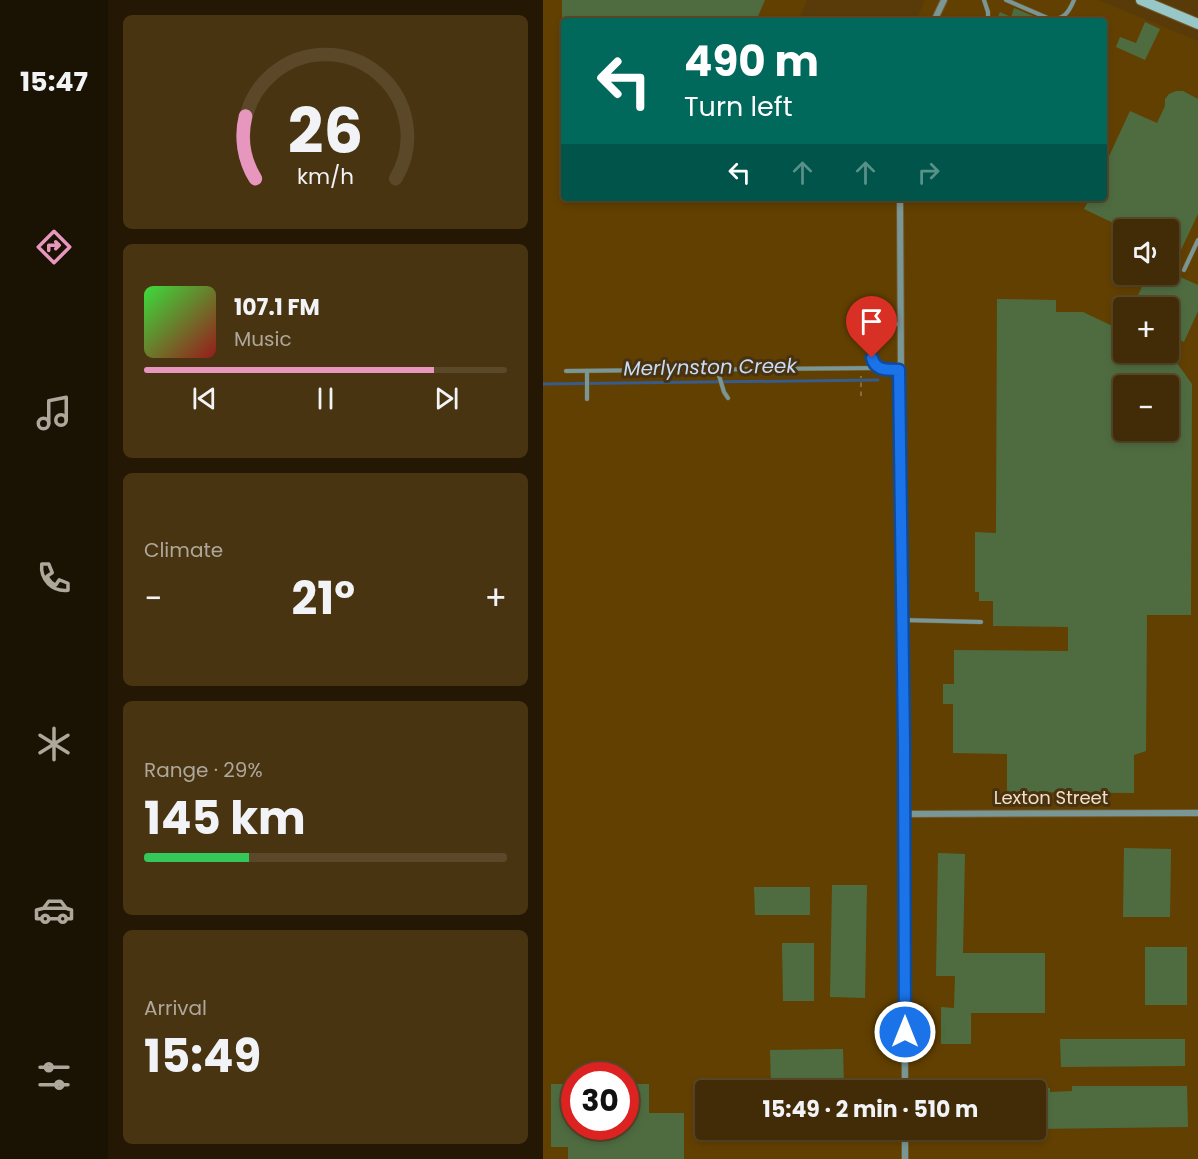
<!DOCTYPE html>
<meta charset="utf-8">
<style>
:root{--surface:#422c07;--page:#493411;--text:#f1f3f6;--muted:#aea79b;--line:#5a4828;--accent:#e797bd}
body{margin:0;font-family:Poppins,sans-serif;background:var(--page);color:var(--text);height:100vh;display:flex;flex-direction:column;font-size:22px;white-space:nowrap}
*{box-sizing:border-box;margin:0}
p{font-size:20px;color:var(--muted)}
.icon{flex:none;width:33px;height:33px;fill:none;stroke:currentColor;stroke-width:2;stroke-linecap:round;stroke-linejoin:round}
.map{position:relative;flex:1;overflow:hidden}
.drawer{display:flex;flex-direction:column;gap:15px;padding:15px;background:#241804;width:435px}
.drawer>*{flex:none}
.banner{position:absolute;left:18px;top:18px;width:546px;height:183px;border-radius:6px;box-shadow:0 3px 9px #0003,0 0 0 2px var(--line);background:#00695c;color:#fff;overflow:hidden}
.fabs{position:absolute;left:570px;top:219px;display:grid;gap:12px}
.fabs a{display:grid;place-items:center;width:66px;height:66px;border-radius:6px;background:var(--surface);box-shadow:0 3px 9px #0003,0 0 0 2px var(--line);font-size:30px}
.speed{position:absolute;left:18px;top:1062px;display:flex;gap:12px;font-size:30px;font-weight:700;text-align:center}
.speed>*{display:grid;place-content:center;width:78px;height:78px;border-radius:50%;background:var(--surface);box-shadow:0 3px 9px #0003,0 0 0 2px var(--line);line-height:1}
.speed .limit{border:9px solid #d22;background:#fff;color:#111}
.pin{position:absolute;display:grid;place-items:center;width:51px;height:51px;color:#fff;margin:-62px -26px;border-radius:50% 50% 50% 0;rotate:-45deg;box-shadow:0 0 6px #0007}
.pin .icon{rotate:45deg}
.me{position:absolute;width:66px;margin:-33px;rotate:0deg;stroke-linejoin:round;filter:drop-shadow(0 0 4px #0008)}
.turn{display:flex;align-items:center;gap:21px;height:126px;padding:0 24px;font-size:27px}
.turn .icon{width:78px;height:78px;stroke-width:2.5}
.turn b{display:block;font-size:42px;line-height:51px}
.lanes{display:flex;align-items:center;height:57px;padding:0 24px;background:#0003;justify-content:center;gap:30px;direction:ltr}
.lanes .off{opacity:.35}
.big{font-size:45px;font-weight:700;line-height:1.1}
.drawer .widget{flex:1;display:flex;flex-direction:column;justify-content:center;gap:9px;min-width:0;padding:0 21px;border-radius:9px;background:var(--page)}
.drawer .dial{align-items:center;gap:0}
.dial svg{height:156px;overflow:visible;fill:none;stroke:var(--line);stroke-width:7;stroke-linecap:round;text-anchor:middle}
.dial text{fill:var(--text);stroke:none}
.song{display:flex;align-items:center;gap:18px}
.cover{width:72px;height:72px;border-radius:9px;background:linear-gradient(135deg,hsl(120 70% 55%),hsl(0 70% 35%))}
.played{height:6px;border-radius:3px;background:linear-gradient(90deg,var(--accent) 80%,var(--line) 80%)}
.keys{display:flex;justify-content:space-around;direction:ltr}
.heat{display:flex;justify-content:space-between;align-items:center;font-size:33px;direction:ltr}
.charge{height:9px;border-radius:4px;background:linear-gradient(90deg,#34c759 29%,var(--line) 0)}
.trip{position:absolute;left:152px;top:1080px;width:351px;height:60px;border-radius:6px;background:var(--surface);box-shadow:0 3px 9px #0003,0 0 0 2px var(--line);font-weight:700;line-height:60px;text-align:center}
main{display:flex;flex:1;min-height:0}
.tabs{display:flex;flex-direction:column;width:108px;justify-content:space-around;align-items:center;background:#1a1203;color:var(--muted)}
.tabs .icon{width:42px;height:42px}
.tabs .on{color:var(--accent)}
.tabs b{font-size:27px;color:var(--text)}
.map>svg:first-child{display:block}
.built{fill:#624001;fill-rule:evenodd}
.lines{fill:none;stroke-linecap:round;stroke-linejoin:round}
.stream{stroke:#375b8a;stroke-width:3}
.building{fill:#4f6c41;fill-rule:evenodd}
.service-casing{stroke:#74592b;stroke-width:5}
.minor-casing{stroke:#74592b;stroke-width:8}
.secondary-casing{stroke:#74592b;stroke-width:12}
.path{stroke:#947b53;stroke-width:1.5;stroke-dasharray:4.5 4.5;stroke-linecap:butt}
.service{stroke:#7a9797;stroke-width:4}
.minor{stroke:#7a9797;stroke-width:6}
.secondary{stroke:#97c7c7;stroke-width:10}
.route-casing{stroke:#114b97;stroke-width:15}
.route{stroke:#1a73e8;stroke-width:10}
.labels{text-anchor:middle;stroke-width:6;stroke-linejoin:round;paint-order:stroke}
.street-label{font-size:18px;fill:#f1dfc8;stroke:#49320f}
.water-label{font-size:20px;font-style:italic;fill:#c6dcf9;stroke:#49320f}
</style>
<main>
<nav class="tabs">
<b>15:47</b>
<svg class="icon on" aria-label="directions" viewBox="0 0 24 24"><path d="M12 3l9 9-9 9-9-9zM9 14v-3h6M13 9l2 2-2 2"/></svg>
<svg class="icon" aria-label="music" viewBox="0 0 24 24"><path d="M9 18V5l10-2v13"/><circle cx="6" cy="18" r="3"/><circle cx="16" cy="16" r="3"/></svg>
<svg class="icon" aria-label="phone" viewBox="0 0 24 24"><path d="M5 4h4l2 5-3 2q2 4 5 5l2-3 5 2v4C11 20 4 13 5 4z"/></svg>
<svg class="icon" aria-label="climate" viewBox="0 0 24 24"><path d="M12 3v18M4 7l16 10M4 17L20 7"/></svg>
<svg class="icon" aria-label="car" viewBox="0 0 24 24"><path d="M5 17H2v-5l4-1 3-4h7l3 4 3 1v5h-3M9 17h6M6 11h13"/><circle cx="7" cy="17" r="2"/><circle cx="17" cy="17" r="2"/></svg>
<svg class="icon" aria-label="filters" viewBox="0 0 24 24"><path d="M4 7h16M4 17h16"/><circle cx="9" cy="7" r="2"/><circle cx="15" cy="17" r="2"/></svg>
</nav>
<section class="drawer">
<div class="widget dial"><svg viewBox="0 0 100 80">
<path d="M14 69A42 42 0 1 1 86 69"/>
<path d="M14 69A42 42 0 0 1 9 37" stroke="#e797bd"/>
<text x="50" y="56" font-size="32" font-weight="700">26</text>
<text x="50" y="72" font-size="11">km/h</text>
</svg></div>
<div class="widget">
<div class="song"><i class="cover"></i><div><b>107.1 FM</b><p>Music</p></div></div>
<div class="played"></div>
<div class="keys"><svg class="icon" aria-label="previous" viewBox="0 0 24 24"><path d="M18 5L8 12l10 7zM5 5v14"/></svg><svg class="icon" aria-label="pause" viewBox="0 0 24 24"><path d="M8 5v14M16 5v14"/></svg><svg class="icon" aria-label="next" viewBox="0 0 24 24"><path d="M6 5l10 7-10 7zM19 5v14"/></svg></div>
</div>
<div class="widget"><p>Climate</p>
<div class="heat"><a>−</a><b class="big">21°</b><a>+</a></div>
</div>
<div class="widget"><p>Range · 29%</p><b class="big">145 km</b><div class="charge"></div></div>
<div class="widget"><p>Arrival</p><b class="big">15:49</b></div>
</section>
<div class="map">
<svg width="655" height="1159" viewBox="0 0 655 1159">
<rect width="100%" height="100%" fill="#583b09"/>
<path class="built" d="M0,0H264L255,21H21V198H561V21H373L382,0H555L655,41V1159H0ZM580,230H626V274H580ZM580,308H626V352H580ZM580,386H626V430H580ZM32,1076H82V1126H32ZM162,1090H492V1130H162Z"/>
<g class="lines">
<path class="stream" d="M0,384L335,380"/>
</g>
<g class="building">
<path d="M19,0H222L213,21H19Z"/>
<path d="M471,8L500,20V21H453L457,12L468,17Z"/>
<path d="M602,22L617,29L602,60L573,47L577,37L593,43Z"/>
<path d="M633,91H640L655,99V214L637,252L626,246V230H585L541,209L547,198H561V167L587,111L614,123L622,106V99L626,94Z"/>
<path d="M626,272L655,285V311L641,342L626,335V308H589L605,274H626Z"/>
<path d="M454,299L513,300V312H540L580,331V352H626L649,384L648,615H604L603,751L591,755V793L464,792V754L410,753V704H400V684H411V650L525,651V627L450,626V601H436V592H432V532L453,533ZM580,386H626V430H580Z"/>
<path d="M581,848L628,849L627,917H580Z"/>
<path d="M395,853L422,854L420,953H502V1013H428V1044H398V1007L411,1008L412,976H393Z"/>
<path d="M289,885H324L322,998L287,997Z"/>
<path d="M211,887H267V915H212Z"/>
<path d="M239,943H271V1001H240Z"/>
<rect x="602" y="947" width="42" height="58"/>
<path d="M517,1039H642V1066L518,1067Z"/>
<path d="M300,1049L301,1088L228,1089L227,1050Z"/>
<path d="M8,1084H32V1126H82V1084H106V1113H141V1159H25V1147H8Z"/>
<path d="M529,1086H644L645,1127L492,1129V1088H507V1092L529,1091Z"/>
</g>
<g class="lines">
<defs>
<g id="service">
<path d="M441,0L445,12V21"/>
<path d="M463,0L507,19C521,20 526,12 531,0"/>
<path d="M641,270L655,240"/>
<path d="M174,369L181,392L185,398"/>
<path d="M356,370C350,369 338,371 332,366C326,360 328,335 330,327L339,324H356"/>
<path d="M23,371L336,368"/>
<path d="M44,371V399"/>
<path d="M359,620L438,622"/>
</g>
<g id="minor">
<path d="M391,21L401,0"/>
<path d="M357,198C356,496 361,793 362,1090"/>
<path d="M361,814L655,813"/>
<path d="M362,1130V1159"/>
</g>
<path id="secondary" d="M598,0L655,24"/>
</defs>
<use href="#service" class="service-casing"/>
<use href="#minor" class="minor-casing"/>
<use href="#secondary" class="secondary-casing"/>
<path class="path" d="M318,396V376"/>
<use href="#service" class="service"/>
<use href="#minor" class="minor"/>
<use href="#secondary" class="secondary"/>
</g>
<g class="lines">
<defs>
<path id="route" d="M329,358C333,372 345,369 356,370L361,743L362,1032"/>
</defs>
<use href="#route" class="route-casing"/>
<use href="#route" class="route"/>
</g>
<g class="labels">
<g class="street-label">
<text x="508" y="804">Lexton Street</text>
</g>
<g class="water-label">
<text transform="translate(167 367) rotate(-1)" y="7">Merlynston Creek</text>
</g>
</g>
</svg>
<div class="fabs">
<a><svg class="icon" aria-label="sound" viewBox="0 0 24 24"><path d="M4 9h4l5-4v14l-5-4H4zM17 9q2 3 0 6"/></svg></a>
<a>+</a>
<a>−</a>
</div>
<div class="speed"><div class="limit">30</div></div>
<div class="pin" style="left:329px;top:358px;background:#d93025"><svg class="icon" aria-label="arrive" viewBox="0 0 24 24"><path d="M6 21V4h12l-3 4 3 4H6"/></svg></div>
<svg class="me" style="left:362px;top:1032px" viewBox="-20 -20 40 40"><circle r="17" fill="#1a73e8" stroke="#fff" stroke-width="3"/><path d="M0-11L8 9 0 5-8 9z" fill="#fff"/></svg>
<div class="trip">15:49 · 2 min · 510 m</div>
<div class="banner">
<div class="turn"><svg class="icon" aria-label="left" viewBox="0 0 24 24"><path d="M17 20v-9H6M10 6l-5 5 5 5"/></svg><div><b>490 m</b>Turn left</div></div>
<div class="lanes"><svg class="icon" aria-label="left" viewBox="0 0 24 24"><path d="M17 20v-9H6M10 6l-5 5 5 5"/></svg><svg class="icon off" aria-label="ahead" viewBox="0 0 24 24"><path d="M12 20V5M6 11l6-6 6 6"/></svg><svg class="icon off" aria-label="ahead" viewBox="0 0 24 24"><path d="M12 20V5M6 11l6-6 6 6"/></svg><svg class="icon off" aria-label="right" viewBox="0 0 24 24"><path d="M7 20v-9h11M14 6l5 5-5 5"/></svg></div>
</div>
</div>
</main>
